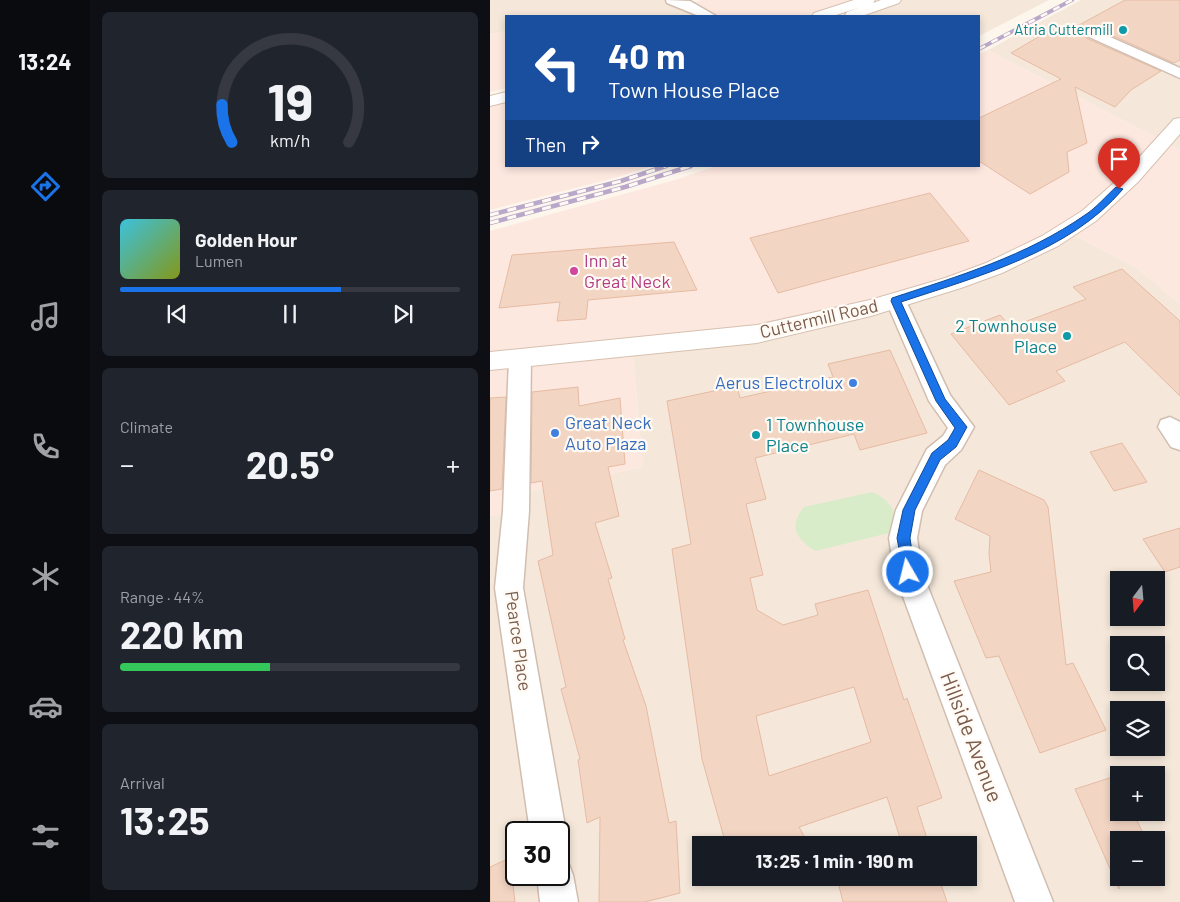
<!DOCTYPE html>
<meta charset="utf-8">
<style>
:root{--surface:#171b24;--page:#20242c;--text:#f1f3f6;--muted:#9ea1a6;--line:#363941;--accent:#1a73e8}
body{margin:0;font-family:Barlow,sans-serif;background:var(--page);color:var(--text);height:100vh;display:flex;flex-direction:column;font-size:19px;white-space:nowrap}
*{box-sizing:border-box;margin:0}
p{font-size:16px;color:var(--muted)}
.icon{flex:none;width:28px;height:28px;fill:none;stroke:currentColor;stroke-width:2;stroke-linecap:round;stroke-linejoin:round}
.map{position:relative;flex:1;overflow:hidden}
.sheet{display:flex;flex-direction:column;gap:12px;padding:12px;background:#0d0f14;width:400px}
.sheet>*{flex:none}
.hud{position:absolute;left:15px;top:15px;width:475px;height:152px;border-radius:0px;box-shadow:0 2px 8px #0003;background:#1a4fa0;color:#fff;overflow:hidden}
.needle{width:32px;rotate:196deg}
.controls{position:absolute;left:620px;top:571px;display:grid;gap:10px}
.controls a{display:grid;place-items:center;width:55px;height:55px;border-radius:0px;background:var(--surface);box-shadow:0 2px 8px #0003;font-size:25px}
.speed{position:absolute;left:15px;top:821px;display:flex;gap:10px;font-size:25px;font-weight:700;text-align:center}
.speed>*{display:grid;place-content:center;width:65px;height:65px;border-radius:50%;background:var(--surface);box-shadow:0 2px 8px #0003;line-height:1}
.speed .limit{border:2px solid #111;border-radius:8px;background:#fff;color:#111}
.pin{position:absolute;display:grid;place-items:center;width:42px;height:42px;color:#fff;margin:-51px -21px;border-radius:50% 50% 50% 0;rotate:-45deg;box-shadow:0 0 5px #0007}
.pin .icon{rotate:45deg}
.me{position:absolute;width:55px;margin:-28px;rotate:352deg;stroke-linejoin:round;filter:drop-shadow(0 0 4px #0008)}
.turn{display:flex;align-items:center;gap:18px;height:105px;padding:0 20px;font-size:22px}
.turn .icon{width:65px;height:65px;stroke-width:2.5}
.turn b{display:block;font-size:35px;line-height:42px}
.then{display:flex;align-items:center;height:48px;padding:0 20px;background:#0003;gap:10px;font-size:19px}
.big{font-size:38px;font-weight:700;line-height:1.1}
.sheet .card{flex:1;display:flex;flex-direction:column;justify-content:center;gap:8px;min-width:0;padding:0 18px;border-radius:8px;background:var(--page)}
.sheet .dial{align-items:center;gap:0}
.dial svg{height:130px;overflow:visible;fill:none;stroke:var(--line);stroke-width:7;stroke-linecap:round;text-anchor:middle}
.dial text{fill:var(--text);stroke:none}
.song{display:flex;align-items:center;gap:15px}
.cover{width:60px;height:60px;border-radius:8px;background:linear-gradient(135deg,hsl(190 70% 55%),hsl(70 70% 35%))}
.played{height:5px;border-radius:2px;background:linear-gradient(90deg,var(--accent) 65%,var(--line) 65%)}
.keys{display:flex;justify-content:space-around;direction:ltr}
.heat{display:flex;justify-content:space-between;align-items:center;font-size:28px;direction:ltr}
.charge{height:8px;border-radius:4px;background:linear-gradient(90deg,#34c759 44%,var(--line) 0)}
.trip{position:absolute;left:202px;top:836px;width:285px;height:50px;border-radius:0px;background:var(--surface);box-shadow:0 2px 8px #0003;font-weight:700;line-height:50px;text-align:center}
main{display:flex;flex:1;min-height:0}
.tab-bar{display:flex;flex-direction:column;width:90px;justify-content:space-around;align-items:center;background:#090b0e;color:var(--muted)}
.tab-bar .icon{width:35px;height:35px}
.tab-bar .selected{color:var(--accent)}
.tab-bar b{font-size:22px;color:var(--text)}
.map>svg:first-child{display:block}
.residential{fill:#f5e8da;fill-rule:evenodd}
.commercial{fill:#fde8e0}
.green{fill:#d8ecc9}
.building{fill:#f3d5c3;stroke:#e6bba3;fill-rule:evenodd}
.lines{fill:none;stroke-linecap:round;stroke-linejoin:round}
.street-casing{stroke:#d1beb0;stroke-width:3}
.secondary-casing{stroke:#d6c0b0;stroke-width:2}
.street{fill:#fff;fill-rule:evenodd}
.secondary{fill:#fff;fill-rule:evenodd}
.rail-far1-casing{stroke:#b9a8c9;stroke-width:4}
.rail-casing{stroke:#b9a8c9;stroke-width:4.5}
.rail-far1{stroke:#fffaf3;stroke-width:2.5;stroke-dasharray:7;stroke-linecap:butt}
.rail{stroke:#fffaf3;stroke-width:3;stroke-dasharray:9;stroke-linecap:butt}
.route{fill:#1a73e8;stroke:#114b97}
.culture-dot{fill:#0f9aa8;stroke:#fffaf3;stroke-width:2}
.hotel-dot{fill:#d1479c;stroke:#fffaf3;stroke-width:2}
.shop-dot{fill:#3f7fe0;stroke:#fffaf3;stroke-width:2}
.labels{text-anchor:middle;stroke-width:4.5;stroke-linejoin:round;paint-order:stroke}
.far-culture-label{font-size:15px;fill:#0d838f;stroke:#fffaf3;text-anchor:end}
.hotel-label{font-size:18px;fill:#b23c85;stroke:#fffaf3;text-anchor:start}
.street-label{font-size:18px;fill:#7a5c4d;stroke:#fffaf3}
.culture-label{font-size:18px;fill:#0d838f;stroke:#fffaf3;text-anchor:end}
.shop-label{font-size:18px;fill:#366cbe;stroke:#fffaf3;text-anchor:end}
.near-street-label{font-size:21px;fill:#7a5c4d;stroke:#fffaf3}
</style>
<main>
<nav class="tab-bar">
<b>13:24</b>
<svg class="icon selected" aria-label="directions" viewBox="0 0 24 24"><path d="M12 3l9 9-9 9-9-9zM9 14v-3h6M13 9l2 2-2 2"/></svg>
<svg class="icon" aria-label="music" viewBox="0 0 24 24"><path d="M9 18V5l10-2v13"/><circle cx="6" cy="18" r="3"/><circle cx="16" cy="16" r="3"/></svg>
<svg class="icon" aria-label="phone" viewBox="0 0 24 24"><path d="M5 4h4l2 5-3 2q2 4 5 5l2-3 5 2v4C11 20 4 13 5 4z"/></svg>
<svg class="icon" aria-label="climate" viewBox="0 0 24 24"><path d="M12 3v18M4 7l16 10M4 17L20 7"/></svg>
<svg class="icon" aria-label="car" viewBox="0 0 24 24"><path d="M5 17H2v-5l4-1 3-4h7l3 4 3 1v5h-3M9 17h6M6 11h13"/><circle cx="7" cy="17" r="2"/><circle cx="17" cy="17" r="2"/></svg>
<svg class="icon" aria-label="filters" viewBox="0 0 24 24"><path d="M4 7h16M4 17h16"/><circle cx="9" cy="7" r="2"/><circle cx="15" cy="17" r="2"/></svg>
</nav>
<section class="sheet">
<div class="card dial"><svg viewBox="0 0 100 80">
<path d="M14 69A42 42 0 1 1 86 69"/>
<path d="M14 69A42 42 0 0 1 8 46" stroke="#1a73e8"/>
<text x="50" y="56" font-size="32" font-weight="700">19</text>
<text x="50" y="72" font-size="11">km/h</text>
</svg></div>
<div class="card">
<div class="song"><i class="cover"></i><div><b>Golden Hour</b><p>Lumen</p></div></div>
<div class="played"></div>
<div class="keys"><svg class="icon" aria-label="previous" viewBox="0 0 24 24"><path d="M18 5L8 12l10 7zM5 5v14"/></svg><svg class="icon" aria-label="pause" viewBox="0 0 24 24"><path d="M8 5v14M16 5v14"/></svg><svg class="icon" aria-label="next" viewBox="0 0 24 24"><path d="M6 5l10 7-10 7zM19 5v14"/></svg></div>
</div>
<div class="card"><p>Climate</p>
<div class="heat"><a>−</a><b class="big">20.5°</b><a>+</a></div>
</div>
<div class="card"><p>Range · 44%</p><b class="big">220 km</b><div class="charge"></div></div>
<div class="card"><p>Arrival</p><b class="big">13:25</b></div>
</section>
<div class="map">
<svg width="690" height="902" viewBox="0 0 690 902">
<rect width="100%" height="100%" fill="#fdf6ec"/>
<g class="residential">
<path d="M0,0H197L191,2L219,16H16V31L0,34Z"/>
<path d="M404,0H559L489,36V16H358Z"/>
<path d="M591,0H690V150L498,50Z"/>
<path d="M576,231L647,268L690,304V902H0V516L26,511V494L153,467L142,347ZM629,580H666V618H629ZM629,645H666V682H629ZM629,710H666V748H629ZM629,775H666V812H629ZM26,832H69V875H26ZM629,840H666V878H629ZM211,845H479V878H211Z"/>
</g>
<g class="commercial">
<path d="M211,0H378L329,16H219L198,5Z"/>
<path d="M16,31V88L0,92V34Z"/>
<path d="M498,50L690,150V304L647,268L576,231L560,241L381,308L142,348L153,467L27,494L26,511L0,516V231L185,180L226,166H489V54Z"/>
<path d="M16,97V166H162L128,177L0,210V101Z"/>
</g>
<path class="green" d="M382,492C398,499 403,506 407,523L399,533L325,551C306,538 298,527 314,507Z"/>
<g class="building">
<path d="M635,0H690V60L684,63L603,27L597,28L593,32L596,38L671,71L641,90L625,107L585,87L597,143L577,152L579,172L540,194L489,161V118L571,79L521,53L567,26L578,31Z"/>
<path d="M440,193L479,241L288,293L260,238Z"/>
<path d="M184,242L207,290L98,300L96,319L67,321L70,302L9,308L22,255Z"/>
<path d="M632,269L690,321V396L635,342L566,371L575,381L519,405L461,334L510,315L521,327L596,299L583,287Z"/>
<path d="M400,350L437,433L370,450L364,434L265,458L276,499L256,504L273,575L260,578L267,610L293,625L328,615L325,604L378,590L414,700L417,698L452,798L427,807L439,845H391L410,838L397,797L309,827L319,845H236L212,759L182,549L201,544L177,401L247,386L250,398L343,377L338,364ZM364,687L381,742L279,776L266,716Z"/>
<path d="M88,387L89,406L130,398L135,464L118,467L129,516L105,523L122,578L118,579L135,639L133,640L156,706L179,823L186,821L190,893L155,902H109L110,817L97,823L88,760L90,759L71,689L76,687L48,561L63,555L52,481L41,483L42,392Z"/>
<path d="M16,397L12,489L0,491V398Z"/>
<path d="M632,443L657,482L624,491L600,452Z"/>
<path d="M489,470L554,500L558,507L576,665L583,663L616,730L550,753L509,656L496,658L464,581L501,572L499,554L500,536L465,519Z"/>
<path d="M690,528V567L675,572L653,539Z"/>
<path d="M629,775V812H643L656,840H629V889L585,789Z"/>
<path d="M20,858L25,902H0V867Z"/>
<path d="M347,878H449L457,902H353Z"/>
</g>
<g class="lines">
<defs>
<g id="street">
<path d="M176,0L200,1L226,16H209L177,3Z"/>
<path d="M602,29L690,68V78L597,36L595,33L597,30Z"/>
<path d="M406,294L413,296L416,301L460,395L484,427L471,450L455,465L432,511L427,538L432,572L563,902H525L404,572L399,538L406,510L437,449L453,436L458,428L439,401L396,301L399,296Z"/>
<path d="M30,350L38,352L41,358L39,511L33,588L76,832L69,845V832H40L5,588L13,511L19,358L22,352Z"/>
<path d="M680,417L690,422V450L681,447L668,427L671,420Z"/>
<path d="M69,858L78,862L83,875L88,902H50L47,875H69Z"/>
</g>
<g id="secondary">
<path d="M364,0H385L383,3L391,0H411L409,3L372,16L355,15L357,12L371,7L343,16H322L324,13Z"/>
<path d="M16,92V102L0,106V96Z"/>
<path d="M690,118V134L648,182L606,221L568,246L512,273L471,288L381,316L267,343L0,370V352L267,325L380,300L455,278L496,263L552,236L592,211L634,174L684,119Z"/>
</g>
</defs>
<use href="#street" class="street-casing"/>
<use href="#secondary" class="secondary-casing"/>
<use href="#street" class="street"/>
<use href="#secondary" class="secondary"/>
<defs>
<path id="rail-far1" d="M489,49L582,0"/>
<g id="rail">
<path d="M0,215L131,181L176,166"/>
<path d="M0,223L135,187L201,166"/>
</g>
</defs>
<use href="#rail-far1" class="rail-far1-casing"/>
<use href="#rail" class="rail-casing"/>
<use href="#rail-far1" class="rail-far1"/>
<use href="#rail" class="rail"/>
</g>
<path class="route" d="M626,187L633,189C580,252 486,277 411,302L455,399L477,427L466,447L450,460L425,510L420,538L425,572L423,576L418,578L414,576L407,538L413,510L442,453L458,440L465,428L446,401L401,301L402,298C469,276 536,256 595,215C606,208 616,196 626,187Z"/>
<g class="culture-dot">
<circle cx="633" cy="30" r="5"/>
<circle cx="577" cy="336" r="5"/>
<circle cx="266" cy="435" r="5"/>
</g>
<circle class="hotel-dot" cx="84" cy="271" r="5"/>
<g class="shop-dot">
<circle cx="363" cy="383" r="5"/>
<circle cx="65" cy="433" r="5"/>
</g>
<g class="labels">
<g class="far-culture-label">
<text x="623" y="35">Atria Cuttermill</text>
</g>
<g class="hotel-label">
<text x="94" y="267">Inn at<tspan x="94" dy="21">Great Neck</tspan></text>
</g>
<g class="street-label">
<text transform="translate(329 319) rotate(-13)" y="6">Cuttermill Road</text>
<text transform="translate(28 641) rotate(82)" y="6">Pearce Place</text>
</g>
<g class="culture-label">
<text x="567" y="332">2 Townhouse<tspan x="567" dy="21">Place</tspan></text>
<text x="276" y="431" text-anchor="start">1 Townhouse<tspan x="276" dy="21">Place</tspan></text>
</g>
<g class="shop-label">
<text x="353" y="389">Aerus Electrolux</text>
<text x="75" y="429" text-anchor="start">Great Neck<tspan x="75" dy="21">Auto Plaza</tspan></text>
</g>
<g class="near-street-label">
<text transform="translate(481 737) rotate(69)" y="7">Hillside Avenue</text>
</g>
</g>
</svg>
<div class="controls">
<a><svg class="needle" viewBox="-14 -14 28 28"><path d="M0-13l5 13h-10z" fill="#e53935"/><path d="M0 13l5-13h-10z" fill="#9ea1a6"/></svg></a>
<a><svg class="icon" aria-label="search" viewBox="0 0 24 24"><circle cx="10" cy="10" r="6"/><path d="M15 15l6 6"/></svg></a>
<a><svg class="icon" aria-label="layers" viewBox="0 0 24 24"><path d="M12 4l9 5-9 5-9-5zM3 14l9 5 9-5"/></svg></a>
<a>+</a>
<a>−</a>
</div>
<div class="speed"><div class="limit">30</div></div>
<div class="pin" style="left:629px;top:189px;background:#d93025"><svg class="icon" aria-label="arrive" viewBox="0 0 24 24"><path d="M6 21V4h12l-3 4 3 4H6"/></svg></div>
<svg class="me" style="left:418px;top:572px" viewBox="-20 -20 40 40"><circle r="17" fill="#1a73e8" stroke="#fff" stroke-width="3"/><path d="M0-11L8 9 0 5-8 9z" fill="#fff"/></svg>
<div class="trip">13:25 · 1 min · 190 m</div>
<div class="hud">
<div class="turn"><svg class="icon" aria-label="left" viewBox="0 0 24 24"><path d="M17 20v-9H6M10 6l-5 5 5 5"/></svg><div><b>40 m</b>Town House Place</div></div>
<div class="then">Then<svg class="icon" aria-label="right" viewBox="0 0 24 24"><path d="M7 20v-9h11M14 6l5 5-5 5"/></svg></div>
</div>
</div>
</main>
